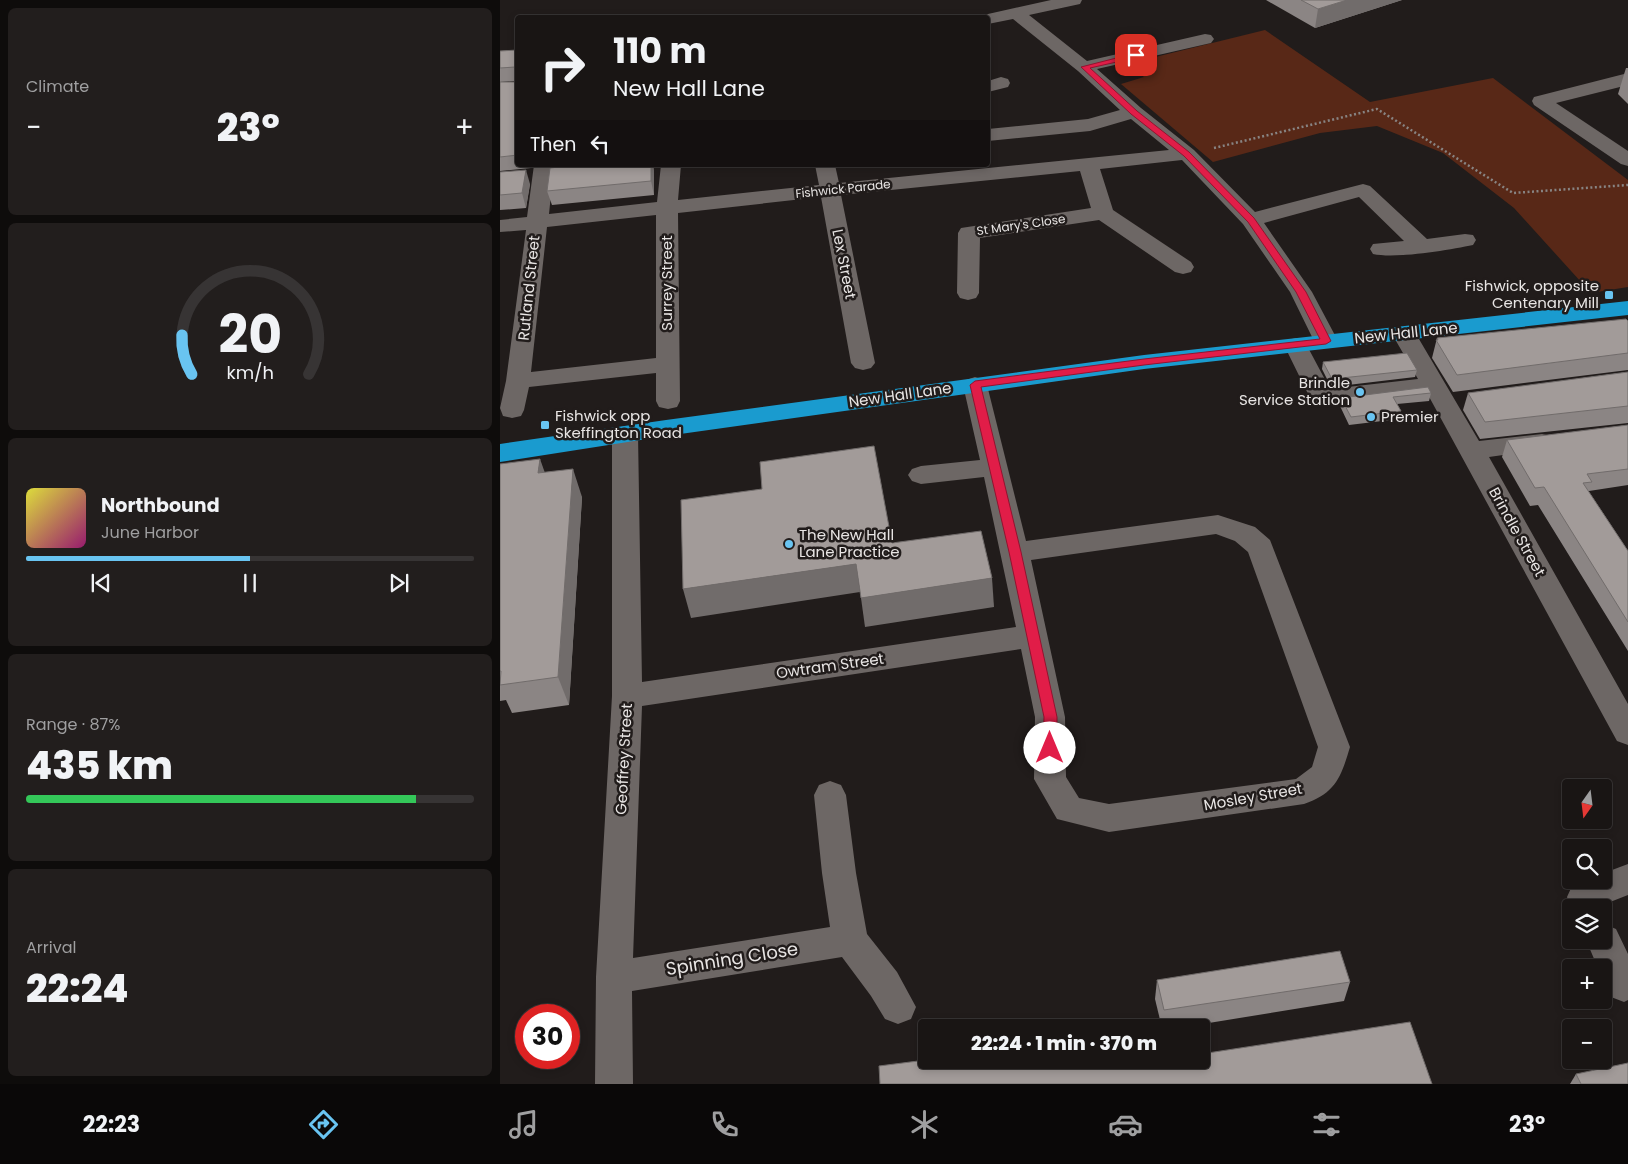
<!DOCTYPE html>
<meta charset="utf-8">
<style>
:root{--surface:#191514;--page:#221e1d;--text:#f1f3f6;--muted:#9f9fa0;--line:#373434;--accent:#69c4f1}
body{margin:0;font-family:Poppins,sans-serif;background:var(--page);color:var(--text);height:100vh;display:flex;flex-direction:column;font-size:19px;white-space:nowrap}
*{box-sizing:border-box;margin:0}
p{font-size:16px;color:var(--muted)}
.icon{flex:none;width:28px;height:28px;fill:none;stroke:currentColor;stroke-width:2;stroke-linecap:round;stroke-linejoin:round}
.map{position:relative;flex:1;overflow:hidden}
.sheet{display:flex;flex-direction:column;gap:8px;padding:8px;background:#0e0c0b;width:500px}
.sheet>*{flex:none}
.guide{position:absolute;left:15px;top:15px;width:475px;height:152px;border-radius:5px;box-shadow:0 2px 8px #0003,0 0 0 1px var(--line);background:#191514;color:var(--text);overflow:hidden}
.needle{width:32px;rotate:194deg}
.controls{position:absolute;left:1062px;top:779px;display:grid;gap:10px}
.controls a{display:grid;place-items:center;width:50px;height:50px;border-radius:5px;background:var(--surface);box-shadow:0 2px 8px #0003,0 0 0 1px var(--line);font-size:25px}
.speed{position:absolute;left:15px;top:1004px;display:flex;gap:10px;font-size:25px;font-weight:700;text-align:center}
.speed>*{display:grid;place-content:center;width:65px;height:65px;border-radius:50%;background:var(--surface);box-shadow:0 2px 8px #0003,0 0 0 1px var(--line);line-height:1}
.speed .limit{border:8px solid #d22;background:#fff;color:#111}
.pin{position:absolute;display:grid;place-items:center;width:42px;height:42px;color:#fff;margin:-21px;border-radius:10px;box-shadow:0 2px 8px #0006}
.me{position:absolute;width:55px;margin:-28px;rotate:0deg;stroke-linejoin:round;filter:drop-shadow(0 0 4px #0008)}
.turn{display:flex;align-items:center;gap:18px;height:105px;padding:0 15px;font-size:22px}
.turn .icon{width:65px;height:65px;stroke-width:2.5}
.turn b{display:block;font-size:35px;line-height:42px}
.then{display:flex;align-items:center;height:48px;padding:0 15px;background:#0003;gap:10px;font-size:19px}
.big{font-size:38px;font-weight:800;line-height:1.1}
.sheet .card{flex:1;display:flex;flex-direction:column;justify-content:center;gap:8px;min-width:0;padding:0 18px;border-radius:8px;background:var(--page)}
.sheet .dial{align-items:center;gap:0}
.dial svg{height:130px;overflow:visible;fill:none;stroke:var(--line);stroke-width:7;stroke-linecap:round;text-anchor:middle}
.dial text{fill:var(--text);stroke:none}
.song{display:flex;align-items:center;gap:15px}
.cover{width:60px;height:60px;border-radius:8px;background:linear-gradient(135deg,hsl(60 70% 55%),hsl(320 70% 35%))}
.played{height:5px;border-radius:2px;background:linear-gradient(90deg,var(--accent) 50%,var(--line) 50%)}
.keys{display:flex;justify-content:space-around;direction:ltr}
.heat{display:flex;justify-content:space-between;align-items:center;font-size:28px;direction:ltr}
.charge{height:8px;border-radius:4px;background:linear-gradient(90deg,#34c759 87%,var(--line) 0)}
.trip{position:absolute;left:418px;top:1019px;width:292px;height:50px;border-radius:5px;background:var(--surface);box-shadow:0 2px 8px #0003,0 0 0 1px var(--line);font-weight:800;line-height:50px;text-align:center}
.menu{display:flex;height:80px;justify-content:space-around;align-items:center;background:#0a0808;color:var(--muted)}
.menu .icon{width:35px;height:35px}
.menu .on{color:var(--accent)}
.menu b{font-size:22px;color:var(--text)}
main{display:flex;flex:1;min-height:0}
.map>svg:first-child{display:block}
.green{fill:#582817}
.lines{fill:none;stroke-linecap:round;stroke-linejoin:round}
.path{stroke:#888483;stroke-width:2.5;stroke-dasharray:2 2.5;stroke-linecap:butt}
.minor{fill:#6d6765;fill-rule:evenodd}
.highway{fill:#1a9bcf;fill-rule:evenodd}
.wall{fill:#8b8584}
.shaded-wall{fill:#716c6b}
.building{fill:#a29b99;stroke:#716c6b}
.route{fill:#e11d48;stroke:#92132f}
.poi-dot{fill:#69c4f1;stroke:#211c1b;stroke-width:2}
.labels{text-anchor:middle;stroke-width:5;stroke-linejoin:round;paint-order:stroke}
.far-street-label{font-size:12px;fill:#e8e5e4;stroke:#211c1b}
.street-label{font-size:15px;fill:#e8e5e4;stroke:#211c1b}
.poi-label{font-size:15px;fill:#e8e5e4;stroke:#211c1b;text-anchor:start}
.near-street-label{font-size:18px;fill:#e8e5e4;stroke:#211c1b}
</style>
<main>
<section class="sheet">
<div class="card"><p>Climate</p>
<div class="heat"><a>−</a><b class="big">23°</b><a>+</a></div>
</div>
<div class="card dial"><svg viewBox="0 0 100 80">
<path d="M14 69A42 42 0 1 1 86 69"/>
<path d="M14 69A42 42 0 0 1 8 45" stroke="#69c4f1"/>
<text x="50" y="56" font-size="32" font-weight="700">20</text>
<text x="50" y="72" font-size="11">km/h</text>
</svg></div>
<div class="card">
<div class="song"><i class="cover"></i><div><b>Northbound</b><p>June Harbor</p></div></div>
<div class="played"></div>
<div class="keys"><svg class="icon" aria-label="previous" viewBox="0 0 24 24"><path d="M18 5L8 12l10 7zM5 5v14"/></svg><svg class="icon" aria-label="pause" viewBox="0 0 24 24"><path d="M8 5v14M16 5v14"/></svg><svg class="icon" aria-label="next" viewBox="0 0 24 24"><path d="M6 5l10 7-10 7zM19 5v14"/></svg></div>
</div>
<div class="card"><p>Range · 87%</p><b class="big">435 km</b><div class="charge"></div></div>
<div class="card"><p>Arrival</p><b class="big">22:24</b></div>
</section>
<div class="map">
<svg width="1128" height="1084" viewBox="0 0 1128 1084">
<rect width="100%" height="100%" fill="#211c1b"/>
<path class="green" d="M765,30L870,102L993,78L1128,180V287L1091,293L1014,208L943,153L877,126L820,133L713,162L621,84L644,77L627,64Z"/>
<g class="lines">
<path class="path" d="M714,148L877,109L1013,193L1128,185"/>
<g class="minor">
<path d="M551,0H582L580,4L529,15L587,61L705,34L711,35L714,39L711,43L597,69L641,108L694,150L755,212L863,184L870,186L927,239L965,234L973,235L976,240L973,245C949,250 896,259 873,254L870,249L873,244L904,241L859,197L764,223L812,292L838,341L834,346L826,348L818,346L814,341L790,292L743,224L682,160L600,169L613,210L691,262L694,267L691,272L683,274L675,272L599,220L480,238L479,293L476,298L468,300L460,298L457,293L458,233L461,228L591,208L580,171L341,195L375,363L371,368L363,370L355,368L351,363L321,197L178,213L180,401L177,407L168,409L159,407L156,401V373L29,387L24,410L21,416L12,418L3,416L0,408L6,381L26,230L0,232V220L27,217L34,165H54L49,214L157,202L161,165H181L178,200L319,185L315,165H335L339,183L669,150L631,119L590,131L488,141V129L588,119L620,110L578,71L513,19L488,24V18H480L488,14ZM156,215V358L31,372L47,227Z"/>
<path d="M1128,73V85L1056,103L1128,151V166L1121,164L1034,105L1032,101L1034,97Z"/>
<path d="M501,77L508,79L510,83L508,87L488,92V81Z"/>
<path d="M904,327L912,329L916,334L979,441L1042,434L1051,436L1055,442L1051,448L989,457L1128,704V745L1117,741L927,393L822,406L813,404L784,345L788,340L796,338L804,340L830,389L918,379L892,334L896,329Z"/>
<path d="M475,377L484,380L487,385L526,541L718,515L755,527L770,540L850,747C841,777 836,793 804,804L609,832L557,819L534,779L535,717L521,649L142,706L133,958L330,927L322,873L314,795L319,785L330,781L341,785L346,795L356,873L367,934L397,972L416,1007L411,1019L398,1024L385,1019L371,996L342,957L132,991L133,1084H95L96,977L112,696V434L116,428L125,426L134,428L138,434L142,682L516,627L484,477L421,484L412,481L408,475L412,469L421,466L480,460L463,385L466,380ZM716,534L735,541L748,552L818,747L812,767L796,779L609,804L579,798L566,777L565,717L531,560Z"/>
<path d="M1128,864V895L1105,904L1106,908L1104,913V908H1071L1067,897L1072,886L1087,880H1104V873Z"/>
<path d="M1104,924L1116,929L1128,954V1000L1124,1002L1111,997L1104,980V968H1098L1086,940H1104Z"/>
</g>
<path class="highway" d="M1128,301V315L644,369L166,436L0,462V444L166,420L644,355Z"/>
</g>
<g class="wall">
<path d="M766,0H902L815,28Z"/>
<path d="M18,50V165H33L31,168L0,171V82H15V81L0,82V51Z"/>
<path d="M1126,68H1128V104L1118,94Z"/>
<path d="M77,165H153L154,172V195L52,205L47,191Z"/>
<path d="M0,172L30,184L26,208L0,210Z"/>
<path d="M1128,321V370L953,392L932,358L937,338Z"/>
<path d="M823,362L917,370L915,377L831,387L822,369Z"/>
<path d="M1128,372V423L980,439L963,410L968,393Z"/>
<path d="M931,393L929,401L897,404L901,411L899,419L849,425L840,406L841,398Z"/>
<path d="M1128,425V485L1089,491V492L1128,551V651L1038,505L1030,506L1002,457L1007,440Z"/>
<path d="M0,464L45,473L82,497L69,705L12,713L6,700L0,701Z"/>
<path d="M657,980L850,982L844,1001L678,1028H662L655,999Z"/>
<path d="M1076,1074L1128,1084H1070Z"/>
</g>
<g class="shaded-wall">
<path d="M847,0H902L815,28L818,9Z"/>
<path d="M151,165H153L154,172V195L151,181Z"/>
<path d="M26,170L30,184L26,208L22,193Z"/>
<path d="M40,459L50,487L38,473Z"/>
<path d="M73,469L82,497L69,705L58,677Z"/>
<path d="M356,564L360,592L191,618L183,589Z"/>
<path d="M492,578L494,607L365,627L361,598Z"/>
</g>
<g class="building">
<path d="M801,0H847L818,9Z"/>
<path d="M18,50V155L0,157V82H15V67L0,68V51Z"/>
<path d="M77,165H151V181L47,191L50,168Z"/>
<path d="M26,170L22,193L0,195V172Z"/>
<path d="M1126,319L1128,321V353L957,375L936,340H938L937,338Z"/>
<path d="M907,353L917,370L832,379L823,362Z"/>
<path d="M1128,372V406L985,422L968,393Z"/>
<path d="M928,387L931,393L893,397L901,411L851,417L841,398Z"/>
<path d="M1128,425V469L1087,474L1092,482L1083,483L1128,551V622L1044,487L1035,488L1007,440Z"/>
<path d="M374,446L392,543L481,531L492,578L361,598L356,564L183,589L181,500L262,489L260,462Z"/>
<path d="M40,459L38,473L73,469L58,677L0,685L1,671H0V464Z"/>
<path d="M840,951L850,982L664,1010L657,980Z"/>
<path d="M910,1022L932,1084H380L379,1066L426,1060H701V1054Z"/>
<path d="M661,1026V1028H650Z"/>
<path d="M1128,1063V1084H1081L1076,1074Z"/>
</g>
<path class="route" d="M636,53L640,55L639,57L590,68L637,111L689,152L754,218L806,292L831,341L826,344L644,365L481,387L521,552L557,717V748L555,752L550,753L545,752L543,748L544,717L509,552L470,385L475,381L644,359L820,339L796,292L748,222L684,156L631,114L581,67Z"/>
<g class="poi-dot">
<rect x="1104" y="290" width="10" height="10" rx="2.5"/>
<circle cx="860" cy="392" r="5"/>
<circle cx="871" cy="417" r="5"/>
<rect x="40" y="420" width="10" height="10" rx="2.5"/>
<circle cx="289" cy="544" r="5"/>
</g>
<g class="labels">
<g class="far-street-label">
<text transform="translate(343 189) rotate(-6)" y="4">Fishwick Parade</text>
<text transform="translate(521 225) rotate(-8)" y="4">St Mary's Close</text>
</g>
<g class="street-label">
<text transform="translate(344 264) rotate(79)" y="5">Lex Street</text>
<text transform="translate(167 283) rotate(-90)" y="5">Surrey Street</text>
<text transform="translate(29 288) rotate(-84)" y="5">Rutland Street</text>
<text transform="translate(906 333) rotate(-6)" y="5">New Hall Lane</text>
<text transform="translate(400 395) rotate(-8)" y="5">New Hall Lane</text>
<text transform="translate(1017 532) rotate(61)" y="5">Brindle Street</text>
<text transform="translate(330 666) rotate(-8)" y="5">Owtram Street</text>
<text transform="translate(124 759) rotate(-87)" y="5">Geoffrey Street</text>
<text transform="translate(753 797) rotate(-10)" y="5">Mosley Street</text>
</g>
<g class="poi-label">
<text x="1099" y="291" text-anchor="end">Fishwick, opposite<tspan x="1099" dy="17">Centenary Mill</tspan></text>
<text x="850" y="388" text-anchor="end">Brindle<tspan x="850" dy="17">Service Station</tspan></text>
<text x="55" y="421">Fishwick opp<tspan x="55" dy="17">Skeffington Road</tspan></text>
<text x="881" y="422">Premier</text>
<text x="299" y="540">The New Hall<tspan x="299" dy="17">Lane Practice</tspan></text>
</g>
<g class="near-street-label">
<text transform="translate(232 959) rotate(-9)" y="6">Spinning Close</text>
</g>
</g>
</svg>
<div class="controls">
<a><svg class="needle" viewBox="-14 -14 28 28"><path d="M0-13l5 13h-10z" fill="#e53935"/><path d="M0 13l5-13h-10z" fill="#9f9fa0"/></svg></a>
<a><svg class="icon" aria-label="search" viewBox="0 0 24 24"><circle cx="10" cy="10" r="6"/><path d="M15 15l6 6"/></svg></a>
<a><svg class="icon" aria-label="layers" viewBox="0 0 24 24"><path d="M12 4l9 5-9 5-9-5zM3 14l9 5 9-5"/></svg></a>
<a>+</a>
<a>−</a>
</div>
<div class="speed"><div class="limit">30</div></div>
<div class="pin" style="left:636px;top:55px;background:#d93025"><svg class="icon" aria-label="arrive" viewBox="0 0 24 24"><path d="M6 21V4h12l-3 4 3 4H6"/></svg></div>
<svg class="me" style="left:550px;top:748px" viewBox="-20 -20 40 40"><circle r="19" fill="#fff"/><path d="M0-13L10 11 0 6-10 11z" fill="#e11d48"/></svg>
<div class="trip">22:24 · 1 min · 370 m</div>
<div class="guide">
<div class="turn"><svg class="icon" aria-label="right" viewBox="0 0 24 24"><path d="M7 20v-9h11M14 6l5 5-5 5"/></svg><div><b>110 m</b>New Hall Lane</div></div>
<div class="then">Then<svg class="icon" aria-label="left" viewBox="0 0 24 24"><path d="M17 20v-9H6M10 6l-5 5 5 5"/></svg></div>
</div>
</div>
</main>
<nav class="menu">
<b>22:23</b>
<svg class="icon on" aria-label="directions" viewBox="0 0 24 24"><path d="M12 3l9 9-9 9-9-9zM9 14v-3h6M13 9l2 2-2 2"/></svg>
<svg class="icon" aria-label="music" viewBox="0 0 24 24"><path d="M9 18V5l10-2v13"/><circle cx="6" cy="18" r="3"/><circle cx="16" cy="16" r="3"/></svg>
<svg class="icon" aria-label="phone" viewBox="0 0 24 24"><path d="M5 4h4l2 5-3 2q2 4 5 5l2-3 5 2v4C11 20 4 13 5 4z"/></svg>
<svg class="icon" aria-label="climate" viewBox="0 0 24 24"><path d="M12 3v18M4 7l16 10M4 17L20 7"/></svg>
<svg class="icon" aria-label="car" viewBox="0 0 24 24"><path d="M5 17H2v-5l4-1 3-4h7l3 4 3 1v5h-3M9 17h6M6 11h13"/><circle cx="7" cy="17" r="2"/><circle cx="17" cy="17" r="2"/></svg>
<svg class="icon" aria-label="filters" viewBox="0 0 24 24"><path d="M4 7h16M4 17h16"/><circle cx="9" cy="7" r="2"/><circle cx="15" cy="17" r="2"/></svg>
<b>23°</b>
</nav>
